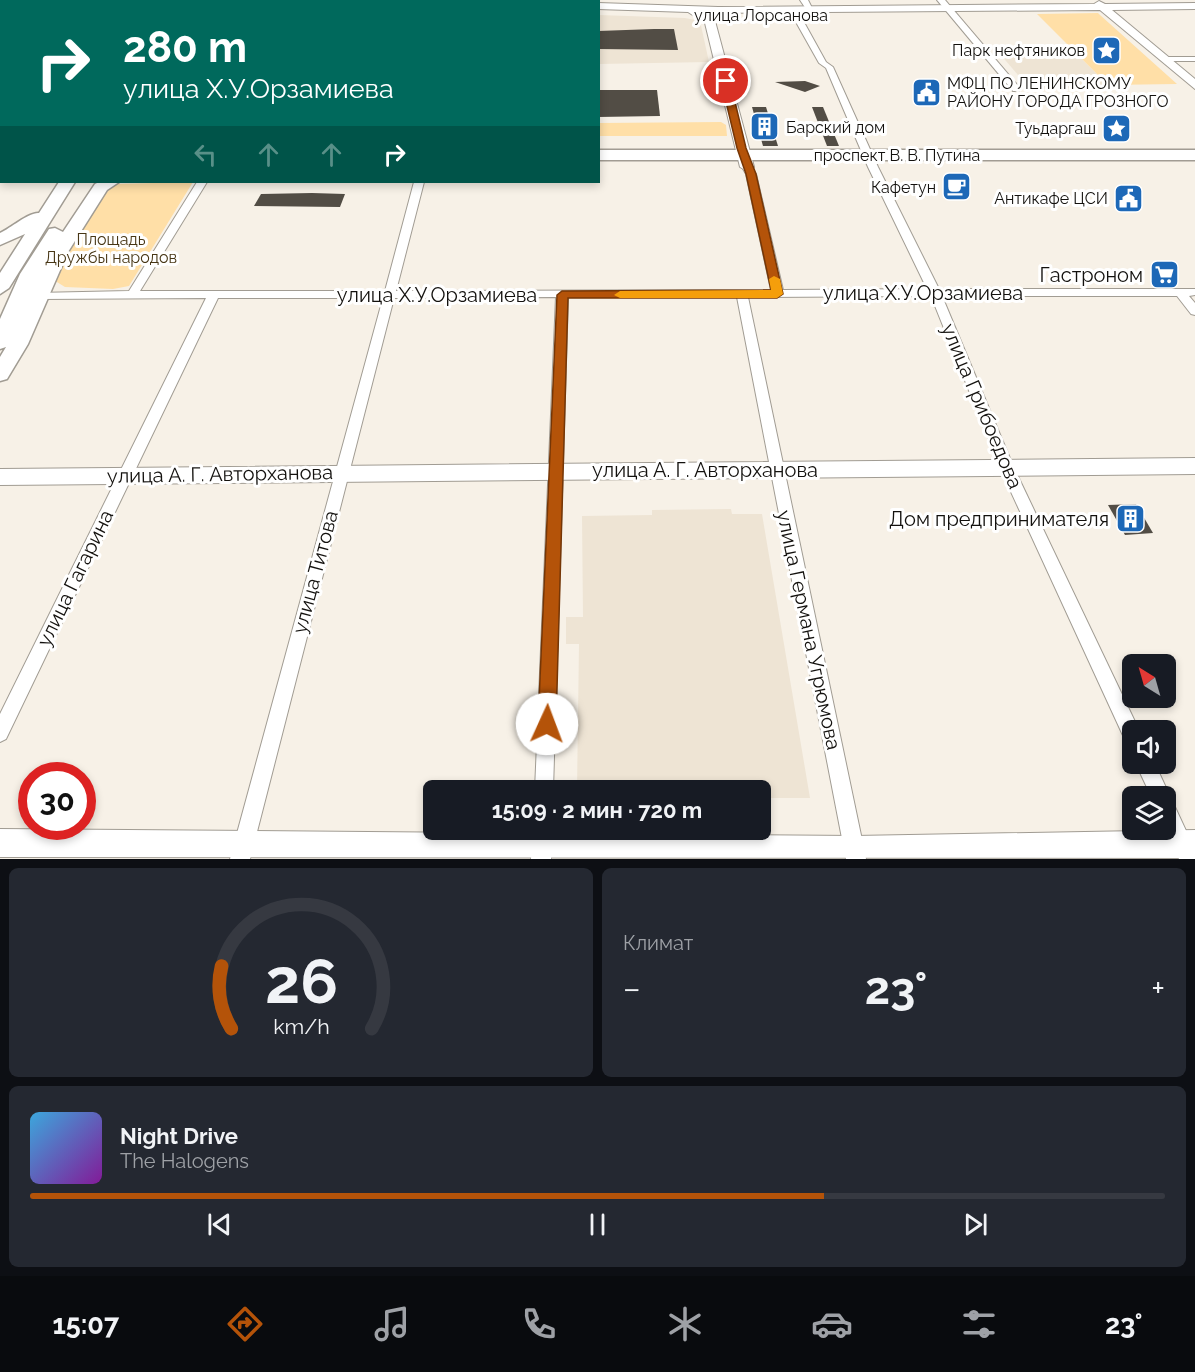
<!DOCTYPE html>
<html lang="ru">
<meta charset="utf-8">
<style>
:root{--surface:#171b24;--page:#242831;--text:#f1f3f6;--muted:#9ea1a6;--line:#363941;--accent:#b45309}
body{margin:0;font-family:Raleway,sans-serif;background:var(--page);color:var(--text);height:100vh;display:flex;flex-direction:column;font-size:22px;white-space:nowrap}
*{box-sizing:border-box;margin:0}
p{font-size:20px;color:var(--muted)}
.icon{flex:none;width:33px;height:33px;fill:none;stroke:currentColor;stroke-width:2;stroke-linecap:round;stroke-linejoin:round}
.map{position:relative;height:859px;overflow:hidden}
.side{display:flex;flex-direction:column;gap:9px;padding:9px;background:#0d0f14;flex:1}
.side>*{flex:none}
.hud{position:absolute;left:0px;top:0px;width:600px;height:183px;box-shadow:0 3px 9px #0003;background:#00695c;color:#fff;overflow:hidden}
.needle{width:39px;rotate:323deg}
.controls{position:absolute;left:1122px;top:654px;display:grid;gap:12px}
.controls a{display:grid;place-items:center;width:54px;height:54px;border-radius:9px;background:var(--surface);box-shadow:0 3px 9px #0003;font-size:30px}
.speed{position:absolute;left:18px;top:762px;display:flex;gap:12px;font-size:30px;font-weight:700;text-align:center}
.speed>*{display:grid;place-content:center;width:78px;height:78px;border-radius:50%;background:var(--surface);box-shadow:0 3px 9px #0003;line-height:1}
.speed .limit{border:9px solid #d22;background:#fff;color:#111}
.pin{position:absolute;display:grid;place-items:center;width:51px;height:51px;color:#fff;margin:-26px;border:3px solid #fff;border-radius:50%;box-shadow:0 2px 6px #0007}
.me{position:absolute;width:66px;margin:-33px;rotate:2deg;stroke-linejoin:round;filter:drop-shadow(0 0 4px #0008)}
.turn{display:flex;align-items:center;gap:21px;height:126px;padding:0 24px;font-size:27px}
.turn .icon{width:78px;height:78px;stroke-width:2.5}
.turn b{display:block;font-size:42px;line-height:51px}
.lanes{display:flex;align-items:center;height:57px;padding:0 24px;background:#0003;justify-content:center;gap:30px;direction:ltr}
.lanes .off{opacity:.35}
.big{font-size:45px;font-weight:700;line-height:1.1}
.side .widget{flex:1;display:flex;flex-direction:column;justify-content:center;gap:9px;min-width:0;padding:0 21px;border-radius:9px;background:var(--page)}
.side .dial{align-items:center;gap:0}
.dial svg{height:156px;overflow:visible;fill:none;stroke:var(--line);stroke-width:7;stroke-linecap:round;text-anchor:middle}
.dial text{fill:var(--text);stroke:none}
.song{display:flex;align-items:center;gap:18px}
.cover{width:72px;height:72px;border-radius:9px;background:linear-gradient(135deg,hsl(200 70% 55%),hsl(290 70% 35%))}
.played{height:6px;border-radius:3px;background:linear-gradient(90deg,var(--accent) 70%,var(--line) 70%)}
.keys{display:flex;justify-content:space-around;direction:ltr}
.heat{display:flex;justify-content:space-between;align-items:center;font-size:33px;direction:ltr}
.side .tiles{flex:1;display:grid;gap:9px;grid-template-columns:1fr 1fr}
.widget:last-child{grid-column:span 2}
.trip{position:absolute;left:423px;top:780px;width:348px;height:60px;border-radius:9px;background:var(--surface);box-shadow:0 3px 9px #0003;font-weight:700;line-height:60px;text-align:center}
.menu{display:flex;height:96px;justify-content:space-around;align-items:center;background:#090b0e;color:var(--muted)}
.menu .icon{width:42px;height:42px}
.menu .selected{color:var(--accent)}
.menu b{font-size:27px;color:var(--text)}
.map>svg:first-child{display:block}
.built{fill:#eee4d4}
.green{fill:#ffdfa7}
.building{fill:#524d45}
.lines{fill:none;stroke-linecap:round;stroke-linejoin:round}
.street-casing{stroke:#a19c93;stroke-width:2}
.secondary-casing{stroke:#a19c93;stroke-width:2}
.primary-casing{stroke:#a19c93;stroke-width:3}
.street{fill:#fff;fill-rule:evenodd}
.secondary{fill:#fff;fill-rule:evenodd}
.primary{fill:#fff;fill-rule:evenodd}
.route{fill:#b45309;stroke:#753606;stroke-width:1.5}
.slow{fill:#f59e0b}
.labels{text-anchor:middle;stroke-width:6;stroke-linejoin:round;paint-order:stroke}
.far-street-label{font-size:16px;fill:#13110e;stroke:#fff}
.far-poi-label{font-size:16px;fill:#13110e;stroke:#fff;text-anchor:end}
.far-park-label{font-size:16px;fill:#473615;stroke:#fff}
.poi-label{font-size:20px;fill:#13110e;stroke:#fff;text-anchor:end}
.street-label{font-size:20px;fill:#13110e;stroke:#fff}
</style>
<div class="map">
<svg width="1195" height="859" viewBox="0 0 1195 859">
<rect width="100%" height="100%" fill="#f7f1e7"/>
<g class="built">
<path d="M599,15L685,18L700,21L709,62L599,64Z"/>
<path d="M1069,46L1108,85L1102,86L1104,88L1030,89L994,47Z"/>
<path d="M731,509L732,514H762L810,798H761L760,790H577L579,644H566V617H583L582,516L652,515V510Z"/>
</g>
<g class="green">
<path d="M1098,13L1100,15L1177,84L1108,85L1037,14Z"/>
<path d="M721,122L726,125L727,136H599V123Z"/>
<path d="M193,182L129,286L113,289L65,287L52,279L65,250L113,184Z"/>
</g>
<g class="building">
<path d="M654,29H674L678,50L598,49V31Z"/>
<path d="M805,81L820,86L805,92L775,82Z"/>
<path d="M598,90H657L660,116L598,117Z"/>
<path d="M752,107H766L778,146H763Z"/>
<path d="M812,107H823L839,146H827Z"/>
<path d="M312,193L345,194L340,207L254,206L261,194Z"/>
<path d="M1136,504L1153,533L1125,535L1108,505Z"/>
</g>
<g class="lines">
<defs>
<g id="street">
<path d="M311,0H319L311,2Z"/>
<path d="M800,0H808L814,12H808Z"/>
<path d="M937,0H945L1019,87V91H1013Z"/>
<path d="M796,13L800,15L826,62L833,67L878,167L939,289H1195V295L1189,296L1195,303V315L1191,314L1177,296H942L1014,468L1139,730H1132V744L1126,742L1000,468L931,296L748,297L866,859H846L737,297H568L553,790H535L556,297L394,298L250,859H230L383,298H218L6,739L0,742V714L206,298L40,299L36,297V293L129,291L197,182H207L140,291H385L414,182H424L396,291L771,290L746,174L742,167L747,164L750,165L756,174L783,290L927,289L868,167L826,68L819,63L792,15Z"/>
<path d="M1161,57H1195V61H1164L1160,59Z"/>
<path d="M1136,764H1155L1195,850V859H1179L1166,828V796H1151Z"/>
<path d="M533,830H553L551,859H531Z"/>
</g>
<g id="secondary">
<path d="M160,0H269L159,2Z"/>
<path d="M393,0H454L455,2H394Z"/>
<path d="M1099,1L1105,4L1195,3V9L1112,10L1195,79V89L1100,10L704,13L715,21L754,167L747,171L740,167L705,23L688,12L598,9V3L718,7L1094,4Z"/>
<path d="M1195,458V474L0,485V469Z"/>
<path d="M0,829L855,836L1195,830V858L0,857Z"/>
</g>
<g id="primary">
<path d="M201,0H213L200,2Z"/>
<path d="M218,0H230L217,2Z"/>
<rect x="0" y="125" width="2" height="10"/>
<rect x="0" y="149" width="2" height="10"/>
<rect x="598" y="150" width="597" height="10"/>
<rect x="0" y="169" width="2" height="10"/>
<path d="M59,182H75L9,288L0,294V273L25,234L0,245V233C11,228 29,212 39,213Z"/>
<path d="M99,182H119L107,190L68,252L28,344L7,379L0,381V357L6,347L0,349V319L20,274L49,229L55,228L63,232L95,184Z"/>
</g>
</defs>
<use href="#street" class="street-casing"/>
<use href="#secondary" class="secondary-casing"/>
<use href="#primary" class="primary-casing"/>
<use href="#street" class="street"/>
<use href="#secondary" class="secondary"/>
<use href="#primary" class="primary"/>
</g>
<path class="route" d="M726,79L730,81L746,148L756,174L783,294L777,298H568L556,724L553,730L547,733L541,730L538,724L557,295L562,291L771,290L746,174L737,148L721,81Z"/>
<path class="slow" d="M774,276L780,279L783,294L777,298H620L614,295L620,291L771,290L769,279Z"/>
<defs>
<symbol id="sight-square" viewBox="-11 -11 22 22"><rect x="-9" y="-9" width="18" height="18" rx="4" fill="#1d68b7" stroke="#fff"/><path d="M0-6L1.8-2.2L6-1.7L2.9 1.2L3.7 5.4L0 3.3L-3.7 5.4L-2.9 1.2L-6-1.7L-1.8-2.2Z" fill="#fff"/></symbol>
<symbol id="civic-square" viewBox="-11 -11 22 22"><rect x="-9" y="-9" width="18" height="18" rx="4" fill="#1d68b7" stroke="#fff"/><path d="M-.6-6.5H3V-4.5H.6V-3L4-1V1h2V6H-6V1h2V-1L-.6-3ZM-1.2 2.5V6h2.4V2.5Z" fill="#fff"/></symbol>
<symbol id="building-square" viewBox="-11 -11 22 22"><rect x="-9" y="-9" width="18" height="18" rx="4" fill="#1d68b7" stroke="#fff"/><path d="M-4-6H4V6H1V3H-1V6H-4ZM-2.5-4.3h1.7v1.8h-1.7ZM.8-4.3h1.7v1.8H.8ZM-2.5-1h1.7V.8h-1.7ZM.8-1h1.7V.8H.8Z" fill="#fff"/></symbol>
<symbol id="cafe-square" viewBox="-11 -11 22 22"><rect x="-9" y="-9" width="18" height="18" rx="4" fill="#1d68b7" stroke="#fff"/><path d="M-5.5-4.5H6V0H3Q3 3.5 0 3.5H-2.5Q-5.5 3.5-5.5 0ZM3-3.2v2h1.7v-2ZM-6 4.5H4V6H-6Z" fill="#fff"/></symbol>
<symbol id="supermarket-square" viewBox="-11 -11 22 22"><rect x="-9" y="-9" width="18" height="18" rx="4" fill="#1d68b7" stroke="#fff"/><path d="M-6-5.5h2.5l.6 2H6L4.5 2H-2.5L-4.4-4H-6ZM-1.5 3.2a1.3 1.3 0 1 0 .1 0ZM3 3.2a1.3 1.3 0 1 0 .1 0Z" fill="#fff"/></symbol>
</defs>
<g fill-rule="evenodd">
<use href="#sight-square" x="1090" y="34" width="33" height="33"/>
<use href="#civic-square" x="910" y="76" width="33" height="33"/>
<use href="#building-square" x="748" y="110" width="33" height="33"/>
<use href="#sight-square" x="1100" y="112" width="33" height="33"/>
<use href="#cafe-square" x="940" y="170" width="33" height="33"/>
<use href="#civic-square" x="1112" y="182" width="33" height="33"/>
<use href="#supermarket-square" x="1148" y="258" width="33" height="33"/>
<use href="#building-square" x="1114" y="502" width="33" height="33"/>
</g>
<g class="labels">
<g class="far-street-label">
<text x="761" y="21">улица Лорсанова</text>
<text x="897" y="161">проспект В. В. Путина</text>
</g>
<g class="far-poi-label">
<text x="1085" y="56">Парк нефтяников</text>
<text x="947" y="89" text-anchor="start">МФЦ ПО ЛЕНИНСКОМУ<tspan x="947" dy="18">РАЙОНУ ГОРОДА ГРОЗНОГО</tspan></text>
<text x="786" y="133" text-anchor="start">Барский дом</text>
<text x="1096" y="134">Туьдаргаш</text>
<text x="936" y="193">Кафетун</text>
<text x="1108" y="204">Антикафе ЦСИ</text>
</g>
<g class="far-park-label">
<text x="111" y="245">Площадь<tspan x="111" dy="18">Дружбы народов</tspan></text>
</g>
<g class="poi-label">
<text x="1143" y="282">Гастроном</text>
<text x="1109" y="526">Дом предпринимателя</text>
</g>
<g class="street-label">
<text x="923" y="300">улица Х.У.Орзамиева</text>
<text x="437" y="302">улица Х.У.Орзамиева</text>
<text transform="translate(982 406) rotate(67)" y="7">улица Грибоедова</text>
<text x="705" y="477">улица А. Г. Авторханова</text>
<text transform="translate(220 474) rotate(-1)" y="7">улица А. Г. Авторханова</text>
<text transform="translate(315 572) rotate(-75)" y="7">улица Титова</text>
<text transform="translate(75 578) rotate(-64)" y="7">улица Гагарина</text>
<text transform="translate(809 630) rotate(78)" y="7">улица Германа Угрюмова</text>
</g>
</g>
</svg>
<div class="controls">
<a><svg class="needle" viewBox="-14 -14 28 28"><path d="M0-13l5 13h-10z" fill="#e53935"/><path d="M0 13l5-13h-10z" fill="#9ea1a6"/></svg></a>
<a><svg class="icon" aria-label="sound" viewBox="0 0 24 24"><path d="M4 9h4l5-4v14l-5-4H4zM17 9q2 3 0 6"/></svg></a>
<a><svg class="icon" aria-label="layers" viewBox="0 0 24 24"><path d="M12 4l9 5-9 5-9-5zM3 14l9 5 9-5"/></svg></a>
</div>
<div class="speed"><div class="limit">30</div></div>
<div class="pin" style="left:726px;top:81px;background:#d93025"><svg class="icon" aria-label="arrive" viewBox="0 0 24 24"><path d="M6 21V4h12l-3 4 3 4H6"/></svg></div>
<svg class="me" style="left:547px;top:724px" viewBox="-20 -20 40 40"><circle r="19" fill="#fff"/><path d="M0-13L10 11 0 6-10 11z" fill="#b45309"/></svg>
<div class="trip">15:09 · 2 мин · 720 m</div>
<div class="hud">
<div class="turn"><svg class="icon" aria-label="right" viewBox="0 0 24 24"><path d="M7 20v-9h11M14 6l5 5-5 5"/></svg><div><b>280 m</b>улица Х.У.Орзамиева</div></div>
<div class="lanes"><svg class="icon off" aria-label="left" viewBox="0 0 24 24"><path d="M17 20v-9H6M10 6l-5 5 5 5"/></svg><svg class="icon off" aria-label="ahead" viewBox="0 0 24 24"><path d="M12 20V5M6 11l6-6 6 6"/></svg><svg class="icon off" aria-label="ahead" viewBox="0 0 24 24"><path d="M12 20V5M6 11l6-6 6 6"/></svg><svg class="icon" aria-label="right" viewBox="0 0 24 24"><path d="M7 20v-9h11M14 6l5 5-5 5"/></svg></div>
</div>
</div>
<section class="side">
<div class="tiles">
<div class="widget dial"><svg viewBox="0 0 100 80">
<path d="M14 69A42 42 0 1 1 86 69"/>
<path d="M14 69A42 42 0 0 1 9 37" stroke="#b45309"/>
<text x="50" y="56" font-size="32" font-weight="700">26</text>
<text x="50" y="72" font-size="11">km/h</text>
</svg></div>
<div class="widget"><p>Климат</p>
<div class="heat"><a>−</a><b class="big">23°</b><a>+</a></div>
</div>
<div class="widget">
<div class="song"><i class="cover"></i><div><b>Night Drive</b><p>The Halogens</p></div></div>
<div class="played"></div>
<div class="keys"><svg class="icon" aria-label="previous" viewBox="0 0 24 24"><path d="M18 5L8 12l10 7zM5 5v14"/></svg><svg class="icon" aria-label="pause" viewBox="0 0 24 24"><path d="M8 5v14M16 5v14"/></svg><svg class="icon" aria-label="next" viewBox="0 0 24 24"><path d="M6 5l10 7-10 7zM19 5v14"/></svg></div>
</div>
</div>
</section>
<nav class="menu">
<b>15:07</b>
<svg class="icon selected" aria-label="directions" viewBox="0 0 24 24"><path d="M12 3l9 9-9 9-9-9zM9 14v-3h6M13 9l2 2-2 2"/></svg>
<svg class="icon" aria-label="music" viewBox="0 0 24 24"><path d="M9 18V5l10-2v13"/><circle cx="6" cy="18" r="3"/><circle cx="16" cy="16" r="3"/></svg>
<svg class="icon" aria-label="phone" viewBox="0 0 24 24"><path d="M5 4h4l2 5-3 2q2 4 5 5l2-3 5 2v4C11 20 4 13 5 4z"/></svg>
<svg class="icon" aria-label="climate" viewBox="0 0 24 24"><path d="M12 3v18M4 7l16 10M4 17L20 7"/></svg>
<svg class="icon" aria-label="car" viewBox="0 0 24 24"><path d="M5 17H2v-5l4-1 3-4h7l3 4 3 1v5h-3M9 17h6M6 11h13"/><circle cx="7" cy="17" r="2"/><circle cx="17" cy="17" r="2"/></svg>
<svg class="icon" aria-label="filters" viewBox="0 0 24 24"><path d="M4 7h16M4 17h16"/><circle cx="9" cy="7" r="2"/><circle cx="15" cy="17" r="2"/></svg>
<b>23°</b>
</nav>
